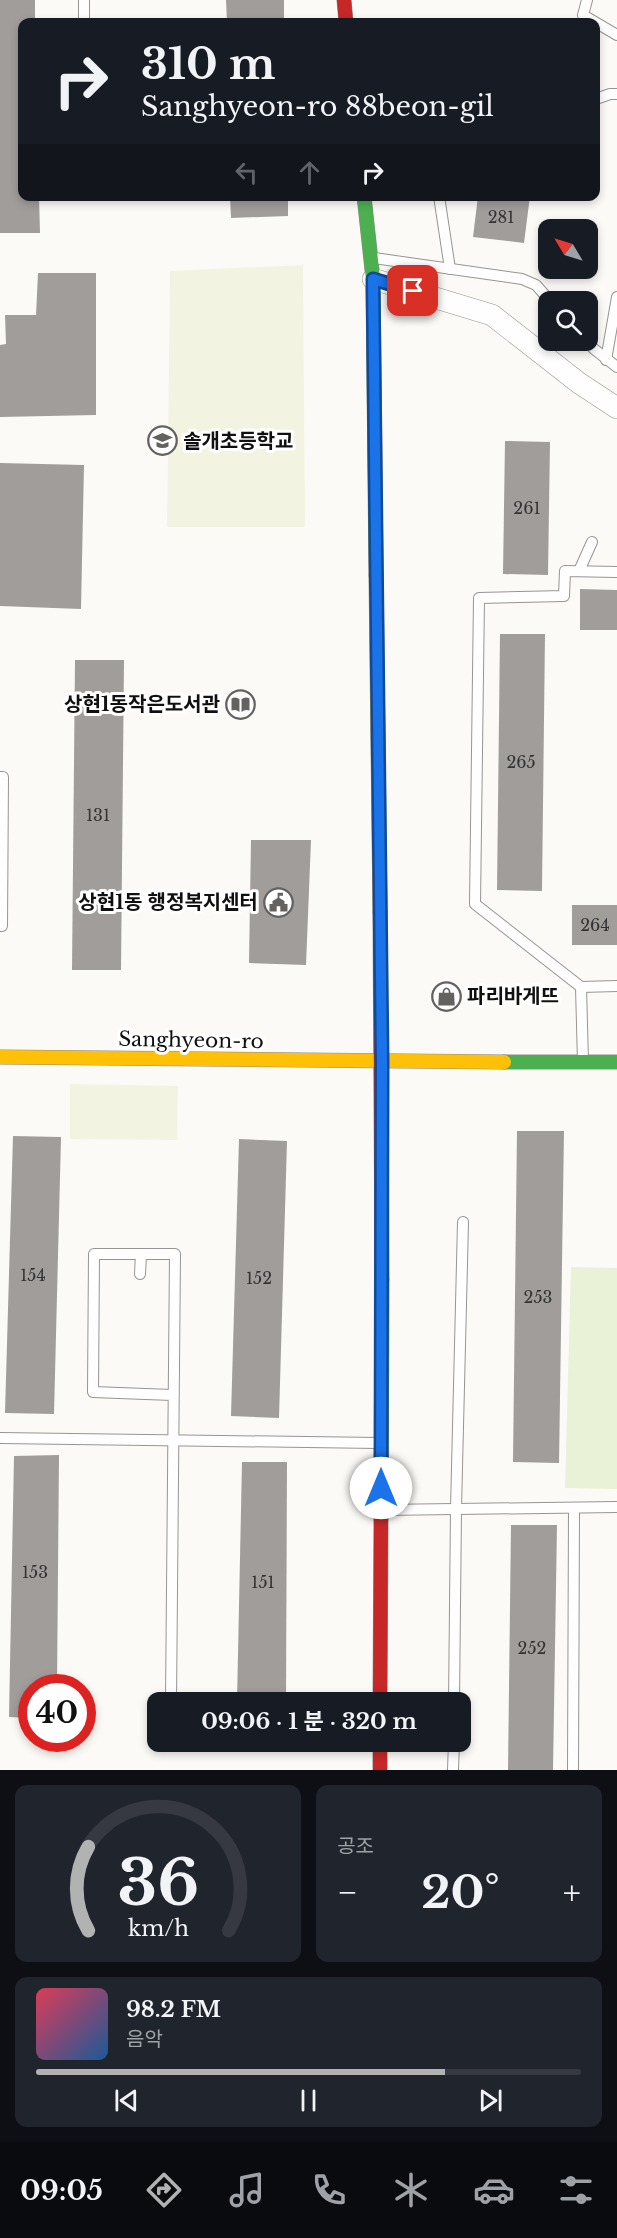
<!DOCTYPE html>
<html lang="ko">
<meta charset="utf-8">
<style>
:root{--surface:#171b24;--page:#20242c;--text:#f1f3f6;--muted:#9ea1a6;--line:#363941;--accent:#b1b2b2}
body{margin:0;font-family:"Libre Baskerville","Noto Sans KR",serif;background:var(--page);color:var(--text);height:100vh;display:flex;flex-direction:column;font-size:22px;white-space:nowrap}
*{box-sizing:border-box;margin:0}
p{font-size:20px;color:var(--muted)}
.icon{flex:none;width:33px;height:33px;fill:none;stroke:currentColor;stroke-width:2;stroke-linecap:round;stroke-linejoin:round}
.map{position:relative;height:1770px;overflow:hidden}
.sheet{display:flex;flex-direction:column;gap:15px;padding:15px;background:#0d0f14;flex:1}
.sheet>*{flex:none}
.guide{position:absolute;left:18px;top:18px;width:582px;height:183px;border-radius:12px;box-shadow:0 3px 9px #0003;background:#171b24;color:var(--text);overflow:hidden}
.needle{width:39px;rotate:308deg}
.tools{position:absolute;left:538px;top:219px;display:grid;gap:12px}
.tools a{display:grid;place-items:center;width:60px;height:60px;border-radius:12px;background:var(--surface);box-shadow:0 3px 9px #0003;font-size:30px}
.speed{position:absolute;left:18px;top:1674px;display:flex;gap:12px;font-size:30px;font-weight:700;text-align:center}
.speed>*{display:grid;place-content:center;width:78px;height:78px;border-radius:50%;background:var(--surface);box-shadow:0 3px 9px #0003;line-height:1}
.speed .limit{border:9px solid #d22;background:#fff;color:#111}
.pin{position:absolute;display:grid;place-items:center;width:51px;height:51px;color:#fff;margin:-26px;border-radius:12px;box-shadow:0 3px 9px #0006}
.me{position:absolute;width:66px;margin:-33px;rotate:0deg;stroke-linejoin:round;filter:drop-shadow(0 0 4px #0008)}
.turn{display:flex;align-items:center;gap:21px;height:126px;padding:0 24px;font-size:27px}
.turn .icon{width:78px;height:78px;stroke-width:2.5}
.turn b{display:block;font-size:42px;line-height:51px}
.lanes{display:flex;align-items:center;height:57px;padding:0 24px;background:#0003;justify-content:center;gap:30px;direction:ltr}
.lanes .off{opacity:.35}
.big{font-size:45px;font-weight:700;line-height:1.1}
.sheet .widget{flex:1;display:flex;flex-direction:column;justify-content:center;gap:9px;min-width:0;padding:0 21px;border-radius:12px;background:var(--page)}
.sheet .dial{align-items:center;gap:0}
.dial svg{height:156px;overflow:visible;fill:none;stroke:var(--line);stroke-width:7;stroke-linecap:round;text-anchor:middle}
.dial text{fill:var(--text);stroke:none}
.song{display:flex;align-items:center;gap:18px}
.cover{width:72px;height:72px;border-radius:9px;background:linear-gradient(135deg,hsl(350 70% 55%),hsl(210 70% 35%))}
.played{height:6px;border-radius:3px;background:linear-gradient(90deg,var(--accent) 75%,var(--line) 75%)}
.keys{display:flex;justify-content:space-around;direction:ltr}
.heat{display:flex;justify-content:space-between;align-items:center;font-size:33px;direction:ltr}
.sheet .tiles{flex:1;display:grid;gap:15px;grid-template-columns:1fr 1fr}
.widget:last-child{grid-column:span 2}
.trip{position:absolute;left:147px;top:1692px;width:324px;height:60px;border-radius:12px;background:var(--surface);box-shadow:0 3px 9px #0003;font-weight:700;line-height:60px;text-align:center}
.tab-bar{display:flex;height:96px;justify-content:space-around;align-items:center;background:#090b0e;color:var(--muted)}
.tab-bar .icon{width:42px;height:42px}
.tab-bar .on{color:var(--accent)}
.tab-bar b{font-size:27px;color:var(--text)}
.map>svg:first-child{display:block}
.green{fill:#e9f1d7}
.pitch{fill:#f2f4e1}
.building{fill:#a09d9b}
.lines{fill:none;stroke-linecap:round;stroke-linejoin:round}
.lane-casing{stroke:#969594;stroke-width:12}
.street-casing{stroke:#969594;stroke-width:22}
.fast-casing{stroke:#8d8c8a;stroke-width:15}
.slow-casing{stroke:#8d8c8a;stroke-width:15}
.jam-casing{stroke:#8d8c8a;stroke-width:15}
.lane{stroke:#fffefe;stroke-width:10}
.street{stroke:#fffefe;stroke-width:21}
.fast{stroke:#4caf50;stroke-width:14}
.slow{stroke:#ffc107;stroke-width:14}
.jam{stroke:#c62828;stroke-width:14}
.route-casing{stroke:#114b97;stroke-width:15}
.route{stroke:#1a73e8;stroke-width:10}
.labels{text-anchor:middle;stroke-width:6;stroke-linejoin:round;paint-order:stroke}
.number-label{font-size:16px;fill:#343333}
.poi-label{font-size:20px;font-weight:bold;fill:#101010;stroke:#fff;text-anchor:start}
.street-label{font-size:20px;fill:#101010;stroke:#fff}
</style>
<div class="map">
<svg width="617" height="1770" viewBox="0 0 617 1770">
<rect width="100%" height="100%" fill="#fcfaf6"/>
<path class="green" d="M571,1267L617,1268V1489L565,1488Z"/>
<g class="pitch">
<path d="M303,265L305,527H167L170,271Z"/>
<path d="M70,1084L178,1086L177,1140L70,1139Z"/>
</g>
<g class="building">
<path d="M0,0H35V22H22V196H39L40,233H0Z"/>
<path d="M226,0H284V22H227Z"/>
<path d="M230,196H288V216L231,218Z"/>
<path d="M478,196H530L524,243L473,237Z"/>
<path d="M38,273H96V415L0,417V345L6,344L5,315H36Z"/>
<path d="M505,441L550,442L548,575L503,574Z"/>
<path d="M0,463L84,465L81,609L0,606Z"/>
<path d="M580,589L617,590V630H580Z"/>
<path d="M500,634H545L542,891L497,890Z"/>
<path d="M75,660H124L121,970H72Z"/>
<path d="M251,840H311L306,965L249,963Z"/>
<rect x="572" y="905" width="45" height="40"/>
<path d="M517,1131H564L559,1463L513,1462Z"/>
<path d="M13,1136L61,1137L54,1414L5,1413Z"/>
<path d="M239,1139L287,1141L279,1418L231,1416Z"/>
<path d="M59,1455L57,1688H32V1718L9,1717L14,1456Z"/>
<path d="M242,1462H287L286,1702H237Z"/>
<path d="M511,1525H557L553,1770H508Z"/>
</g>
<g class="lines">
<defs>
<g id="lane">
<path d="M84,0V22"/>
<path d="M587,0L583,15L617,35"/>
<path d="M596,99L610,94H617"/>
<path d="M439,196L450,269"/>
<path d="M374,258L522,279L536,285L551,302"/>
<path d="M586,340L594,349L617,367"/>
<path d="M606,360L617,297"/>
<path d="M579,571L592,542"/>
<path d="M617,572L565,571L564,596L479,598L475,904L581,987L617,986"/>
<path d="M0,777H3L2,926H0"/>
<path d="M581,987L583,1062"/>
<path d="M140,1274L141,1254"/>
<path d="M0,1438L378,1443"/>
<path d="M382,1510L617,1507"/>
<path d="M171,1702L175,1254H94L93,1392L172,1395"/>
<path d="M454,1702L456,1509L463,1222"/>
<path d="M453,1770L454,1742"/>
<path d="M573,1770L574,1508"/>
</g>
<path id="street" d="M373,279L492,315L579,383L617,408"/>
<g id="fast">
<path d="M364,196L373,279L376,575"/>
<path d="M504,1062H617"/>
<path d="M381,1519L382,1279"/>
</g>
<g id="slow">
<path d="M376,575L380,912"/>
<path d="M0,1057L504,1062"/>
</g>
<g id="jam">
<path d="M344,0L346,22"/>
<path d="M380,912L382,1279"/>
<path d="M380,1702L381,1519"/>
<path d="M380,1742V1770"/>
</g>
</defs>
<use href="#lane" class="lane-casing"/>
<use href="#street" class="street-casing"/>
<use href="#fast" class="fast-casing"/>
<use href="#slow" class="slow-casing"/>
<use href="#jam" class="jam-casing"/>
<use href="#lane" class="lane"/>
<use href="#street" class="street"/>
<use href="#fast" class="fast"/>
<use href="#slow" class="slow"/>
<use href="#jam" class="jam"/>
</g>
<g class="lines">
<defs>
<path id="route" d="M381,1488L382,1062L373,279L413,291"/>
</defs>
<use href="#route" class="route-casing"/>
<use href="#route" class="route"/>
</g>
<defs>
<symbol id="school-ring" viewBox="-11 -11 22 22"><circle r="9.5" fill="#fff" stroke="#636260" stroke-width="1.5"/><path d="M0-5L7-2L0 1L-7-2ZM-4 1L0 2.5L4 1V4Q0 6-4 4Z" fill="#636260"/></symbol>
<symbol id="library-ring" viewBox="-11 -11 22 22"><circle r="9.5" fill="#fff" stroke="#636260" stroke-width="1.5"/><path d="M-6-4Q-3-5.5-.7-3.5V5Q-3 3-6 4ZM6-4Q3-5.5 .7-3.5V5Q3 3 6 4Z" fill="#636260"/></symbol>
<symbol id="civic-ring" viewBox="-11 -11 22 22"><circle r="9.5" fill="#fff" stroke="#636260" stroke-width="1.5"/><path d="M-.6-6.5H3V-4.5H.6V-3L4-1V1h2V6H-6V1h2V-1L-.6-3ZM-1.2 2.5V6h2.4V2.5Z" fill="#636260"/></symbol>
<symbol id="shop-ring" viewBox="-11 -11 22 22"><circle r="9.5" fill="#fff" stroke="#636260" stroke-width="1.5"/><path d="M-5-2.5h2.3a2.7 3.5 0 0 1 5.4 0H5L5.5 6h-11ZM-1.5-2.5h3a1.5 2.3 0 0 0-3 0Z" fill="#636260"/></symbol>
</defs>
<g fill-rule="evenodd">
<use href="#school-ring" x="146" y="424" width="33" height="33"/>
<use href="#library-ring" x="224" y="688" width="33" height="33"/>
<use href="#civic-ring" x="262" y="886" width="33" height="33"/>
<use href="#shop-ring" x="430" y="980" width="33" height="33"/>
</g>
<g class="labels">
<g class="number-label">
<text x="501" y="223">281</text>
<text x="527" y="514">261</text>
<text x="521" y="768">265</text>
<text x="98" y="821">131</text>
<text x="595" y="931">264</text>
<text x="33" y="1281">154</text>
<text x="259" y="1284">152</text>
<text x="538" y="1303">253</text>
<text x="35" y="1578">153</text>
<text x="263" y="1588">151</text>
<text x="532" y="1654">252</text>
</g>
<g class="poi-label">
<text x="183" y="448">솔개초등학교</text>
<text x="220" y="711" text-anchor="end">상현1동작은도서관</text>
<text x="258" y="909" text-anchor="end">상현1동 행정복지센터</text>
<text x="467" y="1003">파리바게뜨</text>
</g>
<g class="street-label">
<text transform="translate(191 1040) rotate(1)" y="7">Sanghyeon-ro</text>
</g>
</g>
</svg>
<div class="tools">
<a><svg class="needle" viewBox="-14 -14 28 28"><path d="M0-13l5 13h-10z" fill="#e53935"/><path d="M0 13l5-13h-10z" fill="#9ea1a6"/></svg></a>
<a><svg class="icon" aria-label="search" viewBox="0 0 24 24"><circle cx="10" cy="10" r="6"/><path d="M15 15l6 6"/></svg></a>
</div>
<div class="speed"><div class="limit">40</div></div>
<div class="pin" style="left:413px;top:291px;background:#d93025"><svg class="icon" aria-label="arrive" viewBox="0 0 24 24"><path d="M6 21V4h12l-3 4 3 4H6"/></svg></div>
<svg class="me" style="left:381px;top:1488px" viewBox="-20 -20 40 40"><circle r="19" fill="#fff"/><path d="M0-13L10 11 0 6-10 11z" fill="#1a73e8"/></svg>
<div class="trip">09:06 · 1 분 · 320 m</div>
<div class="guide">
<div class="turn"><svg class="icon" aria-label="right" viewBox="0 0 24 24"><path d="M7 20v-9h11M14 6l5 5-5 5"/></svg><div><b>310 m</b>Sanghyeon-ro 88beon-gil</div></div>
<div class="lanes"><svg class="icon off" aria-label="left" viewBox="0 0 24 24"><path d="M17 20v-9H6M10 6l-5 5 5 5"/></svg><svg class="icon off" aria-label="ahead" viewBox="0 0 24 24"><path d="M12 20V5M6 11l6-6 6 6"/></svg><svg class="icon" aria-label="right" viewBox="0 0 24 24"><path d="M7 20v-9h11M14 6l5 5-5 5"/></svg></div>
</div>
</div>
<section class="sheet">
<div class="tiles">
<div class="widget dial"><svg viewBox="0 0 100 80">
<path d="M14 69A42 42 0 1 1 86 69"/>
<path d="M14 69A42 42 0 0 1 14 26" stroke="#b1b2b2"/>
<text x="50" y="56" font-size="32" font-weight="700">36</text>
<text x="50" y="72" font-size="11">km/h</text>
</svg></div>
<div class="widget"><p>공조</p>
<div class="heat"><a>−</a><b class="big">20°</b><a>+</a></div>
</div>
<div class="widget">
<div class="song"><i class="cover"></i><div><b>98.2 FM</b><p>음악</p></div></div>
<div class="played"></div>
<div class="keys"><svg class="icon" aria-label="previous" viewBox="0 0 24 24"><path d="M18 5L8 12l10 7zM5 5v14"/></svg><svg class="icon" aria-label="pause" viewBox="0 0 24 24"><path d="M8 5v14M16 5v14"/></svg><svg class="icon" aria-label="next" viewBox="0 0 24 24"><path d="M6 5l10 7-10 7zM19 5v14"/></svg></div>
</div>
</div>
</section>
<nav class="tab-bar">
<b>09:05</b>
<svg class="icon on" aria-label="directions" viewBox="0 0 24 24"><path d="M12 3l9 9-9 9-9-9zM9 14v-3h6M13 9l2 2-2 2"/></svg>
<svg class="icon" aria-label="music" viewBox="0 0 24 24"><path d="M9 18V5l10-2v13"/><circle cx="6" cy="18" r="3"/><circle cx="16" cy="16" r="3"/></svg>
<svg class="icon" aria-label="phone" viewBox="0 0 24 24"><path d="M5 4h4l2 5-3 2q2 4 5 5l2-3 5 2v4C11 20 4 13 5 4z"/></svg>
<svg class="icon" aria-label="climate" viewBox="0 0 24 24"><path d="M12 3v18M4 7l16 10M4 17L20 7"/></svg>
<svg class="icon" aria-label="car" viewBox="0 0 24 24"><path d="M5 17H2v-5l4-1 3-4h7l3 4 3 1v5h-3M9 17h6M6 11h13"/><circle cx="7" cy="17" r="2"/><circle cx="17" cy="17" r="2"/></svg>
<svg class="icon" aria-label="filters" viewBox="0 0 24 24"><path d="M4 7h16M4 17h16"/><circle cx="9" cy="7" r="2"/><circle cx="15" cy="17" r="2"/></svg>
</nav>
